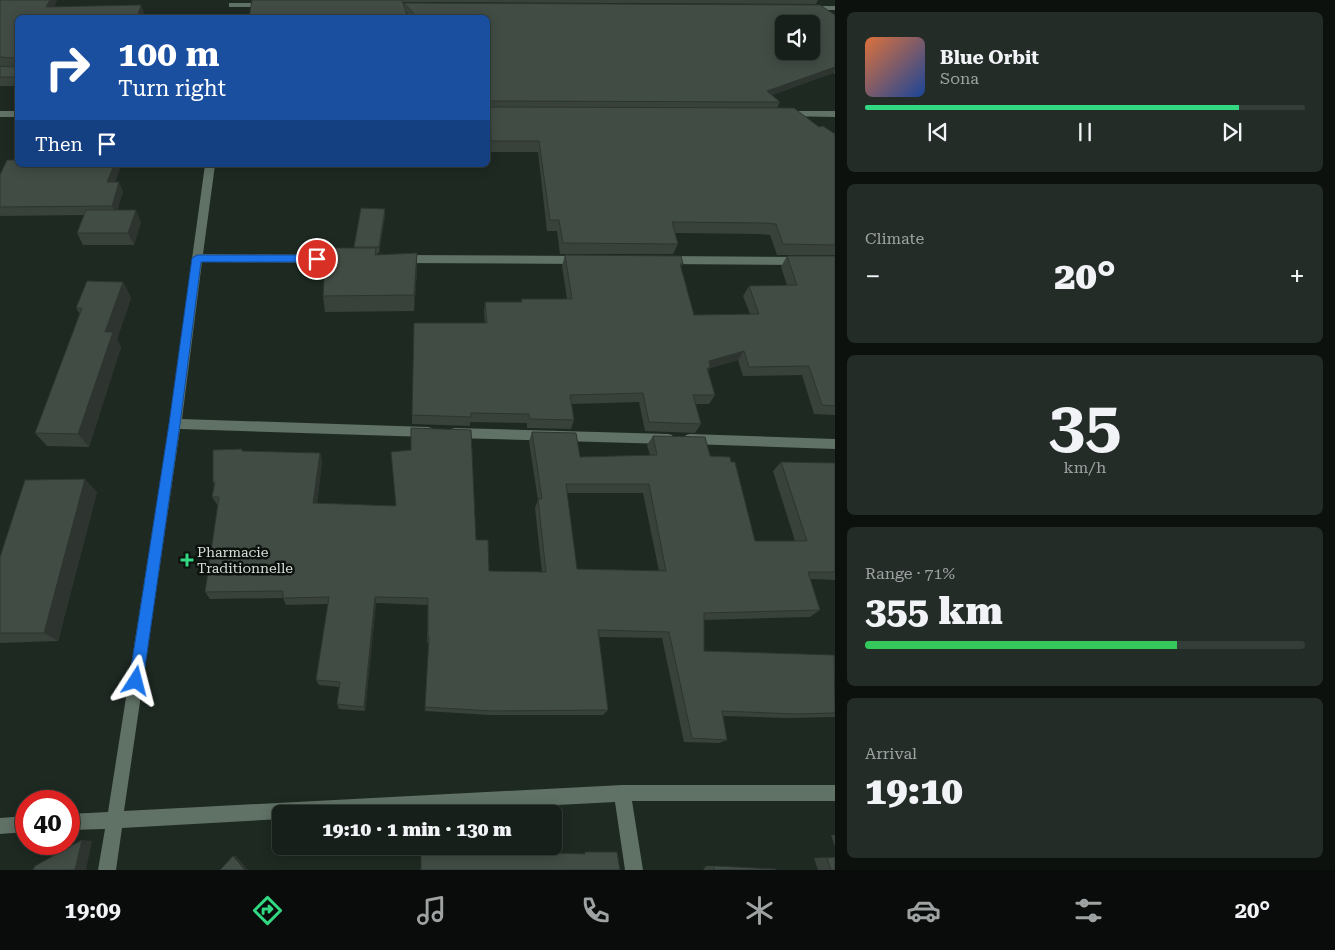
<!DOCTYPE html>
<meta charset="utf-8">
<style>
:root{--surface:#161f1a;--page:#232c27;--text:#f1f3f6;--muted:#9ea2a2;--line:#353d39;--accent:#32d882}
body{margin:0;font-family:"Roboto Serif",serif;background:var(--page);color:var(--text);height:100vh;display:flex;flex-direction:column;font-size:19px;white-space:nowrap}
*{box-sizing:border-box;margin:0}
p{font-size:16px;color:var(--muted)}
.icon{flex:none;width:28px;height:28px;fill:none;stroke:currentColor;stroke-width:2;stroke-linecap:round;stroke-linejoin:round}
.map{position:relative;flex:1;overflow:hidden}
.side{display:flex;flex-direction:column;gap:12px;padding:12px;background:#0c110e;width:500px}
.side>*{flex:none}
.top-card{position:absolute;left:15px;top:15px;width:475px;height:152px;border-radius:8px;box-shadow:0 2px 12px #0003,0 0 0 1px var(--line);background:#1a4fa0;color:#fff;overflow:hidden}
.tools{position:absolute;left:775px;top:15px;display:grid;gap:10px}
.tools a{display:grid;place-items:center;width:45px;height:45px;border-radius:8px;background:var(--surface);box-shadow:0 2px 12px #0003,0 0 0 1px var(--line);font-size:25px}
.speed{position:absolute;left:15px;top:790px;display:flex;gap:10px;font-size:25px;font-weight:700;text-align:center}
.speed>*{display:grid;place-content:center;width:65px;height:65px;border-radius:50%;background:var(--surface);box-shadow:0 2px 12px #0003,0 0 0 1px var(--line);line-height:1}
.speed .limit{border:8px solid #d22;background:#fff;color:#111}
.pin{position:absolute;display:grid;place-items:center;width:42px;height:42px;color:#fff;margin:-21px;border:2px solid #fff;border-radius:50%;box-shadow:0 1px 5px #0007}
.me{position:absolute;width:55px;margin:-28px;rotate:9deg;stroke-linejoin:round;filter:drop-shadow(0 0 4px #0008)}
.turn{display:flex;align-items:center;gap:18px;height:105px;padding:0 20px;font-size:22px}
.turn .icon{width:65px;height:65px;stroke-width:2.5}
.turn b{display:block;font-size:35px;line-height:42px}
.then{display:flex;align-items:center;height:48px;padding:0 20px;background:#0003;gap:10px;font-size:19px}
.big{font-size:38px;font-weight:800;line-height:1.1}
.side .card{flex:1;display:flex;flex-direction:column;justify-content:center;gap:8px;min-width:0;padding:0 18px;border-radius:8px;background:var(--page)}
.side .dial{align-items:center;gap:0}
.dial b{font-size:65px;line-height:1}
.song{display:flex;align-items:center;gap:15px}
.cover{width:60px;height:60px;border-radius:8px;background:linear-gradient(135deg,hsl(20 70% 55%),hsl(220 70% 35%))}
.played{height:5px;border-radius:2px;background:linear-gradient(90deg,var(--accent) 85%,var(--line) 85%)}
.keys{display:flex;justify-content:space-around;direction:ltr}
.heat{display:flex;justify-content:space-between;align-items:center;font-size:28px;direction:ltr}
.charge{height:8px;border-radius:4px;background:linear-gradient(90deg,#34c759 71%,var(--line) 0)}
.trip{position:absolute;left:272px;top:805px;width:290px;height:50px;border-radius:8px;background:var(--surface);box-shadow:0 2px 12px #0003,0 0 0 1px var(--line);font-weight:800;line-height:50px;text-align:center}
.tabs{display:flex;height:80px;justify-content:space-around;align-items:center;background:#090c0a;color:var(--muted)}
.tabs .icon{width:35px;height:35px}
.tabs .current{color:var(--accent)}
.tabs b{font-size:22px;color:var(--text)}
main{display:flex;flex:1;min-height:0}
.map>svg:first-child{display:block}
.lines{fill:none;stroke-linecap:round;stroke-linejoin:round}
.minor{fill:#607165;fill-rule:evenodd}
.wall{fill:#38413a;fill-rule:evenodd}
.shaded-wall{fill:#2e3530}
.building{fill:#414c44;stroke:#2e3530;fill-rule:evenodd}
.route{fill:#1a73e8;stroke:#114b97}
.poi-dot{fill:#32d882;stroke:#0c110d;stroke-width:2}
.labels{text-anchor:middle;stroke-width:5;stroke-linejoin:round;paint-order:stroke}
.poi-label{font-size:14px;fill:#d7ded9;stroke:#0c110d;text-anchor:start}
</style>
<main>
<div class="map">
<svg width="835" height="870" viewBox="0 0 835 870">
<rect width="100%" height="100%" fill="#1e2922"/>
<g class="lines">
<g class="minor">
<path d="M229,3H268L272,5L268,7H229Z"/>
<path d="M805,6H835V10H808L804,8Z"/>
<rect x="0" y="111" width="18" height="6"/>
<path d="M785,111H835V117L782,116V112Z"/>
<path d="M205,165H215L203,254L342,255L347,259L342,263L202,262L182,419L428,427L432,428L434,432L432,436L428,437L180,429L124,811L622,785H835V801H632L643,870H625L615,802L386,814H281V819L122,828L116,870H98L105,829L69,830V814L108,812L169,424Z"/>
<path d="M400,255L580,256L585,260L580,264L400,263L395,259Z"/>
<path d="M665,256L800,257L805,261L800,265L665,264L660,260Z"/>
<path d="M455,428L668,434L672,435L674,439L672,443L668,444L455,438L451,437L449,433L451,429Z"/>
<path d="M690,434L835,439V449L690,444L686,443L684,439L686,435Z"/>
<path d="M26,816V832L0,834V818Z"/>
</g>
</g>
<g class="wall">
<path d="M0,0H57L54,7L141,5L144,14L18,18V86H0Z"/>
<path d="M252,0H818L816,4L403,2L404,5V3L835,15V74L833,73L772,95L780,102L777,108L835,134V255H777L770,235L758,234L675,233L678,244L673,254H560L557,231H547L538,152H489V118L490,108H489L488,97V18H412L406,12Z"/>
<path d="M18,165H119L120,168L115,182L123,191L117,210L141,222L134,245H83L77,233L84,215L0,216V175Z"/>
<path d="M361,208L385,209V216L379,253H377V255L417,253V270L414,311L325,312L323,296L354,248Z"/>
<path d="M565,255L683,264L681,267L694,315L750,314L743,296L749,286L787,285L781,267L787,256H835V415L814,414L802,375L743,376L738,360L710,368L708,371L715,395L709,404H696L701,424L695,433L645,431L639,402L572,404L574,420L571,429L527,428V423L470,422V426L412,424V415L485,323L484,312L485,302H521V299H567L562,266Z"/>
<path d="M123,282L131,298L117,339L121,347L89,447L47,446L35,433L80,314L76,308Z"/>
<path d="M532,432L580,457L650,455L647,445L653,436L710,456L731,462L755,541H795L773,471L781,462L835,463V580L810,579L820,610L810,617L704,620V651L835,657V717L786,718L723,716L727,740L719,743L684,742L662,638L599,637L608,710L603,715H490L425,711L429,643H427L428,605L376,603L365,711L339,709L337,704L340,687L319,685L316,680L328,604L286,605L283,598L210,599L205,592L218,506L212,497L214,485L213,482L243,451L320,453L322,462L317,503L476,540L489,571L542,572L535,508L538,500L529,442ZM567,493H643L659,571L577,569Z"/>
<path d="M97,492L58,641L0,643V557Z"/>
<path d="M831,835H835V847Z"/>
<path d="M835,857V870H818L814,858Z"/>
<path d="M706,866H715L776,870H703Z"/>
</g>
<g class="shaded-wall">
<path d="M50,0H57L50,16L46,7Z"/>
<path d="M141,5L144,14L143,18H137Z"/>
<path d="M835,67V70L833,73L763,98L767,91Z"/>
<path d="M114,165H119L120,168L111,191L107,182Z"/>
<path d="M119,182L123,191L116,215L112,206Z"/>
<path d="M385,209V216L379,253V247Z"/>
<path d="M136,210L141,222L134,245L128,233Z"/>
<path d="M417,253V270L414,311V295Z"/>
<path d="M123,282L131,298L117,339L121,347L89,447L78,434L105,332Z"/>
<path d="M744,351L738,360L710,368L709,361Z"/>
<path d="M320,453L322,462L316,512L313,503Z"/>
<path d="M85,479L97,492L58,641L44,633Z"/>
<path d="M375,597L376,603L365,711L364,707Z"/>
<path d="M82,840L92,841L86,870H75Z"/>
<path d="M233,856H236L248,870H245Z"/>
</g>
<g class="building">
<path d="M0,0H50L46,7L141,5L137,18H18V77H0V66L13,67L15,60L14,58L0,57Z"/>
<path d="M252,0H402L408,18H249Z"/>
<path d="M404,3L820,5L835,15V67L767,91L780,102L489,101V90L488,88V18H418ZM784,24H811V51H784Z"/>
<path d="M490,107L794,108L819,127L823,126L835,134V245L783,244L776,224L764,223L672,222L678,244L563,243L559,220H550L539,141H491Z"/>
<path d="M7,160H18V165H114L107,182H119L112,206L0,207V175Z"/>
<path d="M361,208L385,209L379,247H354Z"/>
<path d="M86,210H136L128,233H77Z"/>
<path d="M326,248H376L375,255L417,253L414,295L323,296Z"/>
<path d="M565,255L681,256L683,264H680L694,315L759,314L749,286L797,285L787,256H835V406L822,405L809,366L749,367L744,351L709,361L710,368H707L715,395H693L701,424L649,422L643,393L570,395L574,420L530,419L529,414L471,413V417L412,415L414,323H487L485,302H522L521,299H572Z"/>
<path d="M87,281L123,282L105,332H113L78,434L35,433L82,308H76Z"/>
<path d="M411,428L471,430L476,540H488L489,571L546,572L538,499H542L532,432L576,433L580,457L657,455L653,436L705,437L710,456L730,457L731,462H735L755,541H807L781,462L835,463V572H808L820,610L704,613V651L834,655L835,713L796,714L722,711L727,740L692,738L669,632L598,630L608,710L492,711L425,707L429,637H428V598L375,597L364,707L337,704L340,682L316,680L329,597L283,598V591L205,592L219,497H212L215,482H213V450L242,449V451L320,453L313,503L396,506L391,452L411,450ZM566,484H649L666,571L577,569Z"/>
<path d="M85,479L44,633H0V557L25,480Z"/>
<path d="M82,840L75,870H33L35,866Z"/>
<path d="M421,849L585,854V852H617L620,870H421Z"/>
<path d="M233,856L245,870H220Z"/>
<path d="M835,857V870H831L827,858Z"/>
<path d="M715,866L776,869V870H713Z"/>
</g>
<path class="route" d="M197,255H317L322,259L317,262H201L180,424L143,681L141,686L136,688L131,686L129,681L169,424L192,258Z"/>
<path class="poi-dot" d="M184.5 552.5h5v5h5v5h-5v5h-5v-5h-5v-5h5z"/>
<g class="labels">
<g class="poi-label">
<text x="197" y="557">Pharmacie<tspan x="197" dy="16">Traditionnelle</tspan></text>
</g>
</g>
</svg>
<div class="tools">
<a><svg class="icon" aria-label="sound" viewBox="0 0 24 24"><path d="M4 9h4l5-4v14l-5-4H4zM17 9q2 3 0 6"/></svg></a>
</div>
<div class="speed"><div class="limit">40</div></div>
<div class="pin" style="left:317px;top:259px;background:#d93025"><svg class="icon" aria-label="arrive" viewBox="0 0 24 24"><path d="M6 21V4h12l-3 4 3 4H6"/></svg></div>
<svg class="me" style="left:136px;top:681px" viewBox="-20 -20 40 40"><path d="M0-17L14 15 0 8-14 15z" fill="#1a73e8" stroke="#fff" stroke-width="4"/></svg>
<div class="trip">19:10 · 1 min · 130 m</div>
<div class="top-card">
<div class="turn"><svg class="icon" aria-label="right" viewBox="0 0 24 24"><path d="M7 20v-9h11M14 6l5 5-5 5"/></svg><div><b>100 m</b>Turn right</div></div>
<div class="then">Then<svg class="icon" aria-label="arrive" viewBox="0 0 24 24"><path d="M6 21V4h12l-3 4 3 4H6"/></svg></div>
</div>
</div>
<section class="side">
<div class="card">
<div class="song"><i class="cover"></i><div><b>Blue Orbit</b><p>Sona</p></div></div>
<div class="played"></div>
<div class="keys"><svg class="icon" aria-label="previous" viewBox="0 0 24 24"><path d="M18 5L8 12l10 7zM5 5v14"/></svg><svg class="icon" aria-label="pause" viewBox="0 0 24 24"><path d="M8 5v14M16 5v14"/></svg><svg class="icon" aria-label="next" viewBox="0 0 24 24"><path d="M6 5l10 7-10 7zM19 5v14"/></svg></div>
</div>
<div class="card"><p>Climate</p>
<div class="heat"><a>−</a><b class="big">20°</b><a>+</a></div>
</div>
<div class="card dial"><b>35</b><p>km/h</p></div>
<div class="card"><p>Range · 71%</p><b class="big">355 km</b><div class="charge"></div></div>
<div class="card"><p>Arrival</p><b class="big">19:10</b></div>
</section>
</main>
<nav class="tabs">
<b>19:09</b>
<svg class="icon current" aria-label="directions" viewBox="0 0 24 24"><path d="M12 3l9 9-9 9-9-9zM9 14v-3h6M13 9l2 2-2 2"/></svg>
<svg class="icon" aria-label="music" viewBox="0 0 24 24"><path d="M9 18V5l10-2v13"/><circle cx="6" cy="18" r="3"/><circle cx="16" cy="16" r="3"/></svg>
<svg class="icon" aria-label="phone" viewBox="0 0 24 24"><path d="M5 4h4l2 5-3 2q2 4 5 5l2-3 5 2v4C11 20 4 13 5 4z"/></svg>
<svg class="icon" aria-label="climate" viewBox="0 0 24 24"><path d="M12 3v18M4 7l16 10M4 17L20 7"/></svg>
<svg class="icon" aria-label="car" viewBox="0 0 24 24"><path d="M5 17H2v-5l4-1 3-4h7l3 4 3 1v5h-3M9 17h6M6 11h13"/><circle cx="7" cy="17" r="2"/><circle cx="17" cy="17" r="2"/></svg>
<svg class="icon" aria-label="filters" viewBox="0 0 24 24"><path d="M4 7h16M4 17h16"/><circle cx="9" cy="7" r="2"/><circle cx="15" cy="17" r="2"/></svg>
<b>20°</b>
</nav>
